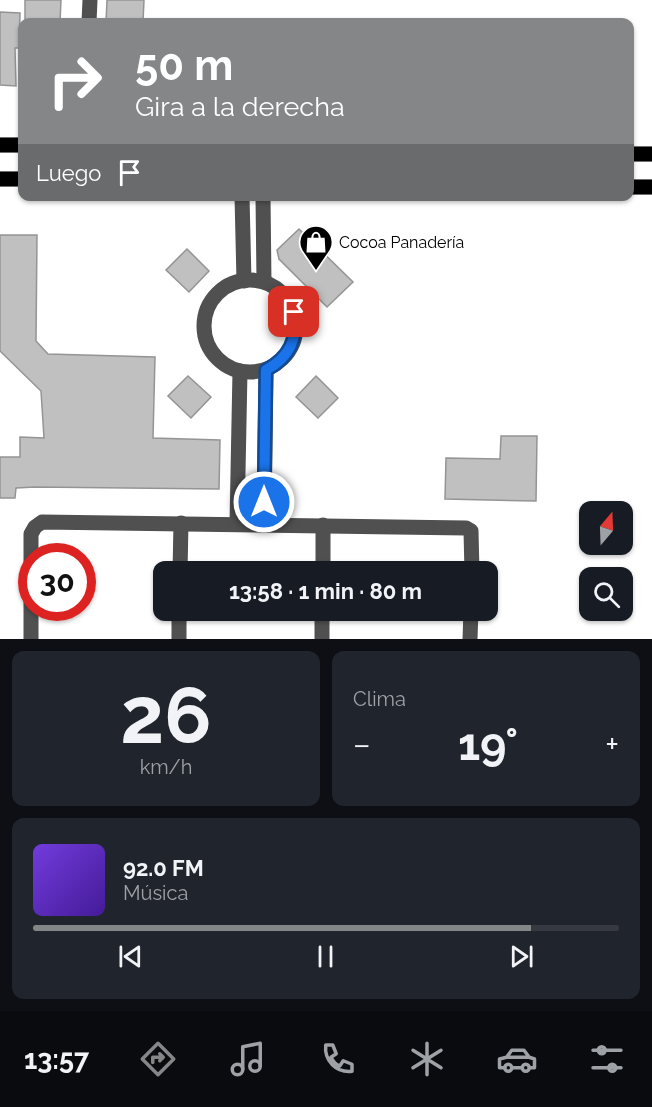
<!DOCTYPE html>
<html lang="es">
<meta charset="utf-8">
<style>
:root{--surface:#171b24;--page:#20242c;--text:#f1f3f6;--muted:#9ea1a6;--line:#363941;--accent:#858687}
body{margin:0;font-family:Raleway,sans-serif;background:var(--page);color:var(--text);height:100vh;display:flex;flex-direction:column;font-size:22px;white-space:nowrap}
*{box-sizing:border-box;margin:0}
p{font-size:20px;color:var(--muted)}
.icon{flex:none;width:33px;height:33px;fill:none;stroke:currentColor;stroke-width:2;stroke-linecap:round;stroke-linejoin:round}
.map{position:relative;height:639px;overflow:hidden}
.drawer{display:flex;flex-direction:column;gap:12px;padding:12px;background:#0d0f14;flex:1}
.drawer>*{flex:none}
.top-card{position:absolute;left:18px;top:18px;width:616px;height:183px;border-radius:12px;box-shadow:0 2px 4px #0004;background:#858687;color:#fff;overflow:hidden}
.needle{width:39px;rotate:19deg}
.fabs{position:absolute;left:579px;top:501px;display:grid;gap:12px}
.fabs a{display:grid;place-items:center;width:54px;height:54px;border-radius:12px;background:var(--surface);box-shadow:0 2px 4px #0004;font-size:30px}
.speed{position:absolute;left:18px;top:543px;display:flex;gap:12px;font-size:30px;font-weight:700;text-align:center}
.speed>*{display:grid;place-content:center;width:78px;height:78px;border-radius:50%;background:var(--surface);box-shadow:0 2px 4px #0004;line-height:1}
.speed .limit{border:9px solid #d22;background:#fff;color:#111}
.pin{position:absolute;display:grid;place-items:center;width:51px;height:51px;color:#fff;margin:-26px;border-radius:12px;box-shadow:0 3px 9px #0006}
.me{position:absolute;width:66px;margin:-33px;rotate:0deg;stroke-linejoin:round;filter:drop-shadow(0 0 4px #0008)}
.turn{display:flex;align-items:center;gap:21px;height:126px;padding:0 18px;font-size:27px}
.turn .icon{width:78px;height:78px;stroke-width:2.5}
.turn b{display:block;font-size:42px;line-height:51px}
.then{display:flex;align-items:center;height:57px;padding:0 18px;background:#0003;gap:12px;font-size:22px}
.big{font-size:45px;font-weight:700;line-height:1.1}
.drawer .card{flex:1;display:flex;flex-direction:column;justify-content:center;gap:9px;min-width:0;padding:0 21px;border-radius:12px;background:var(--page)}
.drawer .dial{align-items:center;gap:0}
.dial b{font-size:78px;line-height:1}
.song{display:flex;align-items:center;gap:18px}
.cover{width:72px;height:72px;border-radius:9px;background:linear-gradient(135deg,hsl(260 70% 55%),hsl(260 70% 35%))}
.played{height:6px;border-radius:3px;background:linear-gradient(90deg,var(--accent) 85%,var(--line) 85%)}
.keys{display:flex;justify-content:space-around;direction:ltr}
.heat{display:flex;justify-content:space-between;align-items:center;font-size:33px;direction:ltr}
.drawer .tiles{flex:1;display:grid;gap:12px;grid-template-columns:1fr 1fr}
.card:last-child{grid-column:span 2}
.trip{position:absolute;left:153px;top:561px;width:345px;height:60px;border-radius:12px;background:var(--surface);box-shadow:0 2px 4px #0004;font-weight:700;line-height:60px;text-align:center}
.dock{display:flex;height:96px;justify-content:space-around;align-items:center;background:#090b0e;color:var(--muted)}
.dock .icon{width:42px;height:42px}
.dock .on{color:var(--accent)}
.dock b{font-size:27px;color:var(--text)}
.map>svg:first-child{display:block}
.building{fill:#c0c0c0;stroke:#949494;stroke-width:1.5}
.lines{fill:none;stroke-linecap:round;stroke-linejoin:round}
.major-casing{stroke:#dbdbdb;stroke-width:16}
.minor{stroke:#505050;stroke-width:15}
.major{stroke:#000;stroke-width:15}
.route-casing{stroke:#114b97;stroke-width:15}
.route{stroke:#1a73e8;stroke-width:10}
.labels{text-anchor:middle;stroke-width:4.5;stroke-linejoin:round;paint-order:stroke}
.poi-label{font-size:16px;fill:#000;stroke:#fff;text-anchor:start}
</style>
<div class="map">
<svg width="652" height="639" viewBox="0 0 652 639">
<rect width="100%" height="100%" fill="#fff"/>
<g class="building">
<path d="M25,0H61L60,22H25Z"/>
<path d="M107,0H144L143,22H106Z"/>
<path d="M0,12L20,13L19,48H15L16,86L0,85Z"/>
<path d="M299,229L353,282L327,307L279,259L277,250Z"/>
<path d="M0,235H37L36,341L48,354L155,357L153,438L220,440L219,489L35,487L16,488L15,498H0V457H20V437L44,438L41,391L0,351Z"/>
<path d="M187,249L209,271L189,292L166,270Z"/>
<path d="M188,376L211,397L191,418L168,396Z"/>
<path d="M316,376L338,398L318,418L296,397Z"/>
<path d="M501,436H537L536,501L445,499L446,458L500,459Z"/>
</g>
<g class="lines">
<defs>
<g id="major">
<path d="M0,145H22"/>
<path d="M630,154H652"/>
<path d="M0,179H22"/>
<path d="M630,187H652"/>
</g>
</defs>
<use href="#major" class="major-casing"/>
<g class="minor">
<path d="M89,22L90,0"/>
<path d="M242,196L244,281"/>
<path d="M263,196L264,282"/>
<circle cx="250" cy="326" r="46"/>
<path d="M237,524L240,371"/>
<path d="M264,524L266,370"/>
<path d="M180,572L181,523"/>
<path d="M323,572V525"/>
<path d="M31,639V534L35,527L42,522L466,528L471,531L472,572"/>
<path d="M179,639V610"/>
<path d="M322,639V610"/>
<path d="M470,639L471,610"/>
</g>
<use href="#major" class="major"/>
</g>
<g class="lines">
<defs>
<path id="route" d="M264,502L266,370C290,357 298,339 294,312"/>
</defs>
<use href="#route" class="route-casing"/>
<use href="#route" class="route"/>
</g>
<defs>
<symbol id="shop-pin" viewBox="-11 -11 22 30"><path d="M0 17L-7.5 6A9.5 9.5 0 1 1 7.5 6Z" fill="#000" stroke="#fff"/><path d="M-5-2.5h2.3a2.7 3.5 0 0 1 5.4 0H5L5.5 6h-11ZM-1.5-2.5h3a1.5 2.3 0 0 0-3 0Z" fill="#fff"/></symbol>
</defs>
<g fill-rule="evenodd">
<use href="#shop-pin" x="297" y="223" width="38" height="52"/>
</g>
<g class="labels">
<g class="poi-label">
<text x="339" y="248">Cocoa Panadería</text>
</g>
</g>
</svg>
<div class="fabs">
<a><svg class="needle" viewBox="-14 -14 28 28"><path d="M0-13l5 13h-10z" fill="#e53935"/><path d="M0 13l5-13h-10z" fill="#9ea1a6"/></svg></a>
<a><svg class="icon" aria-label="search" viewBox="0 0 24 24"><circle cx="10" cy="10" r="6"/><path d="M15 15l6 6"/></svg></a>
</div>
<div class="speed"><div class="limit">30</div></div>
<div class="pin" style="left:294px;top:312px;background:#d93025"><svg class="icon" aria-label="arrive" viewBox="0 0 24 24"><path d="M6 21V4h12l-3 4 3 4H6"/></svg></div>
<svg class="me" style="left:264px;top:502px" viewBox="-20 -20 40 40"><circle r="17" fill="#1a73e8" stroke="#fff" stroke-width="3"/><path d="M0-11L8 9 0 5-8 9z" fill="#fff"/></svg>
<div class="trip">13:58 · 1 min · 80 m</div>
<div class="top-card">
<div class="turn"><svg class="icon" aria-label="right" viewBox="0 0 24 24"><path d="M7 20v-9h11M14 6l5 5-5 5"/></svg><div><b>50 m</b>Gira a la derecha</div></div>
<div class="then">Luego<svg class="icon" aria-label="arrive" viewBox="0 0 24 24"><path d="M6 21V4h12l-3 4 3 4H6"/></svg></div>
</div>
</div>
<section class="drawer">
<div class="tiles">
<div class="card dial"><b>26</b><p>km/h</p></div>
<div class="card"><p>Clima</p>
<div class="heat"><a>−</a><b class="big">19°</b><a>+</a></div>
</div>
<div class="card">
<div class="song"><i class="cover"></i><div><b>92.0 FM</b><p>Música</p></div></div>
<div class="played"></div>
<div class="keys"><svg class="icon" aria-label="previous" viewBox="0 0 24 24"><path d="M18 5L8 12l10 7zM5 5v14"/></svg><svg class="icon" aria-label="pause" viewBox="0 0 24 24"><path d="M8 5v14M16 5v14"/></svg><svg class="icon" aria-label="next" viewBox="0 0 24 24"><path d="M6 5l10 7-10 7zM19 5v14"/></svg></div>
</div>
</div>
</section>
<nav class="dock">
<b>13:57</b>
<svg class="icon on" aria-label="directions" viewBox="0 0 24 24"><path d="M12 3l9 9-9 9-9-9zM9 14v-3h6M13 9l2 2-2 2"/></svg>
<svg class="icon" aria-label="music" viewBox="0 0 24 24"><path d="M9 18V5l10-2v13"/><circle cx="6" cy="18" r="3"/><circle cx="16" cy="16" r="3"/></svg>
<svg class="icon" aria-label="phone" viewBox="0 0 24 24"><path d="M5 4h4l2 5-3 2q2 4 5 5l2-3 5 2v4C11 20 4 13 5 4z"/></svg>
<svg class="icon" aria-label="climate" viewBox="0 0 24 24"><path d="M12 3v18M4 7l16 10M4 17L20 7"/></svg>
<svg class="icon" aria-label="car" viewBox="0 0 24 24"><path d="M5 17H2v-5l4-1 3-4h7l3 4 3 1v5h-3M9 17h6M6 11h13"/><circle cx="7" cy="17" r="2"/><circle cx="17" cy="17" r="2"/></svg>
<svg class="icon" aria-label="filters" viewBox="0 0 24 24"><path d="M4 7h16M4 17h16"/><circle cx="9" cy="7" r="2"/><circle cx="15" cy="17" r="2"/></svg>
</nav>
